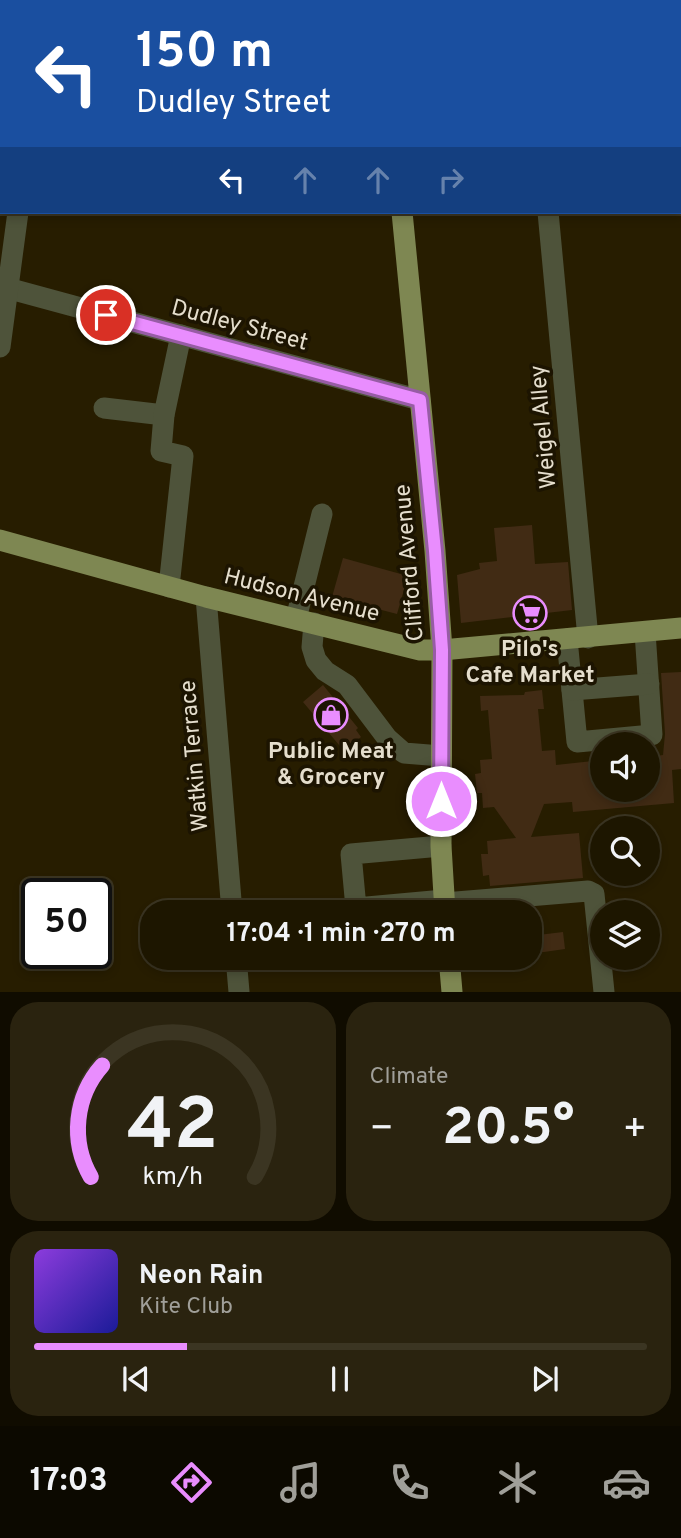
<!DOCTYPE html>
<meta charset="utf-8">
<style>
:root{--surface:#1d1600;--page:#2a230f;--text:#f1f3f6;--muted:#a09f99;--line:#3b3522;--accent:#e98dfe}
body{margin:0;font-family:Overpass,sans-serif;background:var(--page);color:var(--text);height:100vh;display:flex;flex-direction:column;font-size:26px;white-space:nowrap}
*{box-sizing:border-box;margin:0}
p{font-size:23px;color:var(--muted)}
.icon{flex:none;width:38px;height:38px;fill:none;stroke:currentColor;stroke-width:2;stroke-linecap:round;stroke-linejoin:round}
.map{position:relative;height:992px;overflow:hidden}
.side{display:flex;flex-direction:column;gap:10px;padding:10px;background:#100c00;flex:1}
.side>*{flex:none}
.guide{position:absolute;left:0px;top:0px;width:682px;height:214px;box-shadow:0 4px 10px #0003,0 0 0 2px var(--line);background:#1a4fa0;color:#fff;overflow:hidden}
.tools{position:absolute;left:590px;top:732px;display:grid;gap:14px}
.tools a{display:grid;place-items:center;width:70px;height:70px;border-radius:50%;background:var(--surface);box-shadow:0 4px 10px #0003,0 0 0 2px var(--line);font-size:35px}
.speed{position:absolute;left:21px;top:878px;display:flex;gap:14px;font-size:35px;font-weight:700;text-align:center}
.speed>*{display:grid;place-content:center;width:91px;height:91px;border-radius:50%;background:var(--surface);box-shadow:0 4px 10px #0003,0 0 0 2px var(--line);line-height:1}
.speed .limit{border:4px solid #111;border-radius:10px;background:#fff;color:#111}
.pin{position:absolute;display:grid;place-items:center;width:60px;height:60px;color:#fff;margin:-30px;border:4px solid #fff;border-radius:50%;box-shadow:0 2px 7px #0007}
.me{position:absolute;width:77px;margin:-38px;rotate:0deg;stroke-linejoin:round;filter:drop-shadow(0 0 5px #0008)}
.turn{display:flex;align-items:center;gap:24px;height:147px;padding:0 21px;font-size:32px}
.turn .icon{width:91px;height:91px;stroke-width:2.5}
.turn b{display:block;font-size:49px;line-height:60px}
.lanes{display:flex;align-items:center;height:66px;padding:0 21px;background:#0003;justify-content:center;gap:35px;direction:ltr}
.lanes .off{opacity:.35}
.big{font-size:52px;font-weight:700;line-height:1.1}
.side .tile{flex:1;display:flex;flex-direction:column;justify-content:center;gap:10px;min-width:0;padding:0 24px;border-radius:28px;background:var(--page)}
.side .dial{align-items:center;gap:0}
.dial svg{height:182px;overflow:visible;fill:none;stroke:var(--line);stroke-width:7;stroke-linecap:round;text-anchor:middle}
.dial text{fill:var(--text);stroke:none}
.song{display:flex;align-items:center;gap:21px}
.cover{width:84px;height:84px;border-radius:10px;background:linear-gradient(135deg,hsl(270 70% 55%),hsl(240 70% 35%))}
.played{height:7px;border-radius:4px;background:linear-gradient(90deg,var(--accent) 25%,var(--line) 25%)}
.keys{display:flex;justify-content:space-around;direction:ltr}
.heat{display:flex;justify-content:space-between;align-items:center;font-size:38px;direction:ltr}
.side .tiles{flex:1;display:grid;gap:10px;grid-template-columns:1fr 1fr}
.tile:last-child{grid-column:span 2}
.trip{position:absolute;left:140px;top:900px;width:402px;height:70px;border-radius:28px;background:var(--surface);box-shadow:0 4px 10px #0003,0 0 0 2px var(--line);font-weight:700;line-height:70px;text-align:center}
.tabs{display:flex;height:112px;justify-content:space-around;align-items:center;background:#0c0900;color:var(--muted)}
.tabs .icon{width:49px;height:49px}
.tabs .on{color:var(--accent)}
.tabs b{font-size:32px;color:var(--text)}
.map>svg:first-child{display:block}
.building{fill:#412b14}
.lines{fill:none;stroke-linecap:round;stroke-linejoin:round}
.minor{stroke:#4e533a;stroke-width:21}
.major{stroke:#7e8752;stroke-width:21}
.route-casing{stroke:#975ca5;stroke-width:18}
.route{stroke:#e98dfe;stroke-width:12}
.labels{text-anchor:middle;stroke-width:7;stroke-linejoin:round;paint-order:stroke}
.street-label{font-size:23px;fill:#e5decd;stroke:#1c1401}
.poi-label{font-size:23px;font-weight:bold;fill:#e5decd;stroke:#1c1401}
</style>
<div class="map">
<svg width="681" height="992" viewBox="0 0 681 992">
<rect width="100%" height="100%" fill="#271d00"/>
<g class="building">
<path d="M532,525L535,564L568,562L572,610L461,623L457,575L480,569L479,563L497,561L494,528Z"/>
<path d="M343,558L408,576L397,614L332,597Z"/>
<path d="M681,672V769L672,770L674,803L573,812L572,802L544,804L531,837L579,833L583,878L490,886L489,875L483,876L481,854H488L487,841L516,838L494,807L483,808L482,793H477L475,774L481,773L480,760L492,759L488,710L481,711L480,696L524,695L525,692L542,690L544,709H538L542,751L555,750L556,765L602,760V789H648V757L663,755L665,734L661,673Z"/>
<path d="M323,685L358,728L356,730L361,737L344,751L303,702Z"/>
<path d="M563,932L565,949L530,954V936Z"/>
</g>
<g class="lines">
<g class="minor">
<path d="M528,0V2"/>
<path d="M673,0V2"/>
<path d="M47,2V0"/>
<path d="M681,69V71"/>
<path d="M548,212L588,638"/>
<path d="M7,288L420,400"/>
<path d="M0,347L18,212"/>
<path d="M104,408L164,415"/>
<path d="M169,587L183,456L161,451L164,415L181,335"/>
<path d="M206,597L232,912"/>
<path d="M296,619L322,514"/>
<path d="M314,623L312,647L316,660L325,671L347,685L387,738L404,753L441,756"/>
<path d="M567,639L577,742L652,735L645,632"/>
<path d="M572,690L649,684"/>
<path d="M441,846L351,854L356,908L444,900"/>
<path d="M444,903L588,891L594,894L604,992"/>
<path d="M236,957L239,992"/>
</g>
<g class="major">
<path d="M382,0L383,2"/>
<path d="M402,212L435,551L442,650L441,846L445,912"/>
<path d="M0,540L206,597L420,650H442L681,628"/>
<path d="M449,957L452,992"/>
</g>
</g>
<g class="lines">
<defs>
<path id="route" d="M106,315L420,400L435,551L442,650L441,801"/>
</defs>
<use href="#route" class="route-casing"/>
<use href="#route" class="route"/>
</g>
<defs>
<symbol id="supermarket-ring" viewBox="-11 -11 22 22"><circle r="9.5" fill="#1c1401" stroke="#e98dfe" stroke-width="1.5"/><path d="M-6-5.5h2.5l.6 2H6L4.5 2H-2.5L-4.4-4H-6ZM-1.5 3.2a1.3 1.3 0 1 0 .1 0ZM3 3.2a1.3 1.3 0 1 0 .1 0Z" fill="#e98dfe"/></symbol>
<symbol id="shop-ring" viewBox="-11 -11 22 22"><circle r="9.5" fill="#1c1401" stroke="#e98dfe" stroke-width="1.5"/><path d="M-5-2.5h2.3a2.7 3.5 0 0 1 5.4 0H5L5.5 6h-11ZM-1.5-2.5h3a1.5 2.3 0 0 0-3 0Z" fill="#e98dfe"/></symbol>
</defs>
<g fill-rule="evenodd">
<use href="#supermarket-ring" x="511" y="594" width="38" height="38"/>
<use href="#shop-ring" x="312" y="696" width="38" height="38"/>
</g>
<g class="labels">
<g class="street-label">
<text transform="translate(240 324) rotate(15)" y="8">Dudley Street</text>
<text transform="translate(542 427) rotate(-95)" y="8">Weigel Alley</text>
<text transform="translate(408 563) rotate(-95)" y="8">Clifford Avenue</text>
<text transform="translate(302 594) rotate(14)" y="8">Hudson Avenue</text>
<text transform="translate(193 756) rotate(-95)" y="8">Watkin Terrace</text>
</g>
<g class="poi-label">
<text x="530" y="656">Pilo's<tspan x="530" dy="26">Cafe Market</tspan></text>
<text x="331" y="758">Public Meat<tspan x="331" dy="26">&amp; Grocery</tspan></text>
</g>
</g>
</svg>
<div class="tools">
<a><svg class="icon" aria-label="sound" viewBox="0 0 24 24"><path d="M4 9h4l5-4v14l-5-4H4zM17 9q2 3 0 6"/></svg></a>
<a><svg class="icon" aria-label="search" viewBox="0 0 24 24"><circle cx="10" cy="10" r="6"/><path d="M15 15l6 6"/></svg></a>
<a><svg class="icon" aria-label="layers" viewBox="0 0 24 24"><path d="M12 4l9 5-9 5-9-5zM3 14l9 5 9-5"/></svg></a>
</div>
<div class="speed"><div class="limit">50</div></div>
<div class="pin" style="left:106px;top:315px;background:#d93025"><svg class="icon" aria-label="arrive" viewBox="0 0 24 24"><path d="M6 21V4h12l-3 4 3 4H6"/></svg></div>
<svg class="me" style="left:441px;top:801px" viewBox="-20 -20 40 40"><circle r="17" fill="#e98dfe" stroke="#fff" stroke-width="3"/><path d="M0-11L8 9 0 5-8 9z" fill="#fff"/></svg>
<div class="trip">17:04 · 1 min · 270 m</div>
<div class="guide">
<div class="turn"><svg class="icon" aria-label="left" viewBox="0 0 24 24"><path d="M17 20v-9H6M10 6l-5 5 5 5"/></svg><div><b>150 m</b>Dudley Street</div></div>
<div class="lanes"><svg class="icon" aria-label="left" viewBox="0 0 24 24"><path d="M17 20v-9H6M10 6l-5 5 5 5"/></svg><svg class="icon off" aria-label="ahead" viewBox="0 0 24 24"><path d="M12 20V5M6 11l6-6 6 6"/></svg><svg class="icon off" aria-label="ahead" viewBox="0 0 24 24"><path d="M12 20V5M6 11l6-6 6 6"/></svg><svg class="icon off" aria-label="right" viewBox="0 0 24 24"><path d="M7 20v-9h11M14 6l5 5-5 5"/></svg></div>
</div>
</div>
<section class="side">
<div class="tiles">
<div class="tile dial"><svg viewBox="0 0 100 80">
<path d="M14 69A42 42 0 1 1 86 69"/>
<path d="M14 69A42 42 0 0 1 19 20" stroke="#e98dfe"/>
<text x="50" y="56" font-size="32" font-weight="700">42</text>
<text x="50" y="72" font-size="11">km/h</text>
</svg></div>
<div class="tile"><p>Climate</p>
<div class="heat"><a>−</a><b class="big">20.5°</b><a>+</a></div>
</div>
<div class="tile">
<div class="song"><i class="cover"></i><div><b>Neon Rain</b><p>Kite Club</p></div></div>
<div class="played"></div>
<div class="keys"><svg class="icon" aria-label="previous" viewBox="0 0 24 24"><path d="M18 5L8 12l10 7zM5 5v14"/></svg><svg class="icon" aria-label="pause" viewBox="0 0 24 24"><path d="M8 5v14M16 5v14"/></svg><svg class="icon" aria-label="next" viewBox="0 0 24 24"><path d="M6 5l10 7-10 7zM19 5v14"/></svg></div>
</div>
</div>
</section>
<nav class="tabs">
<b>17:03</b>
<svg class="icon on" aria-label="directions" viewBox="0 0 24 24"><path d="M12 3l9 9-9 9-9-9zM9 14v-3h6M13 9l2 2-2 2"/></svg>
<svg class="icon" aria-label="music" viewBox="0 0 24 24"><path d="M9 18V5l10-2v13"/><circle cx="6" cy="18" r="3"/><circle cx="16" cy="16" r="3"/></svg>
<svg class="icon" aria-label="phone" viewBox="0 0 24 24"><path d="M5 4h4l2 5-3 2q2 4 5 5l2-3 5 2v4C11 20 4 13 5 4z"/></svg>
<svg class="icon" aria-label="climate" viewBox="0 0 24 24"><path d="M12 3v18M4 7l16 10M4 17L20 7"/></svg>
<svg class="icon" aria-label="car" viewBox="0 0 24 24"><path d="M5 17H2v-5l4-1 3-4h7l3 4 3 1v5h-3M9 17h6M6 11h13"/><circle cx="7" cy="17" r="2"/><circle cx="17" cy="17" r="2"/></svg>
</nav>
